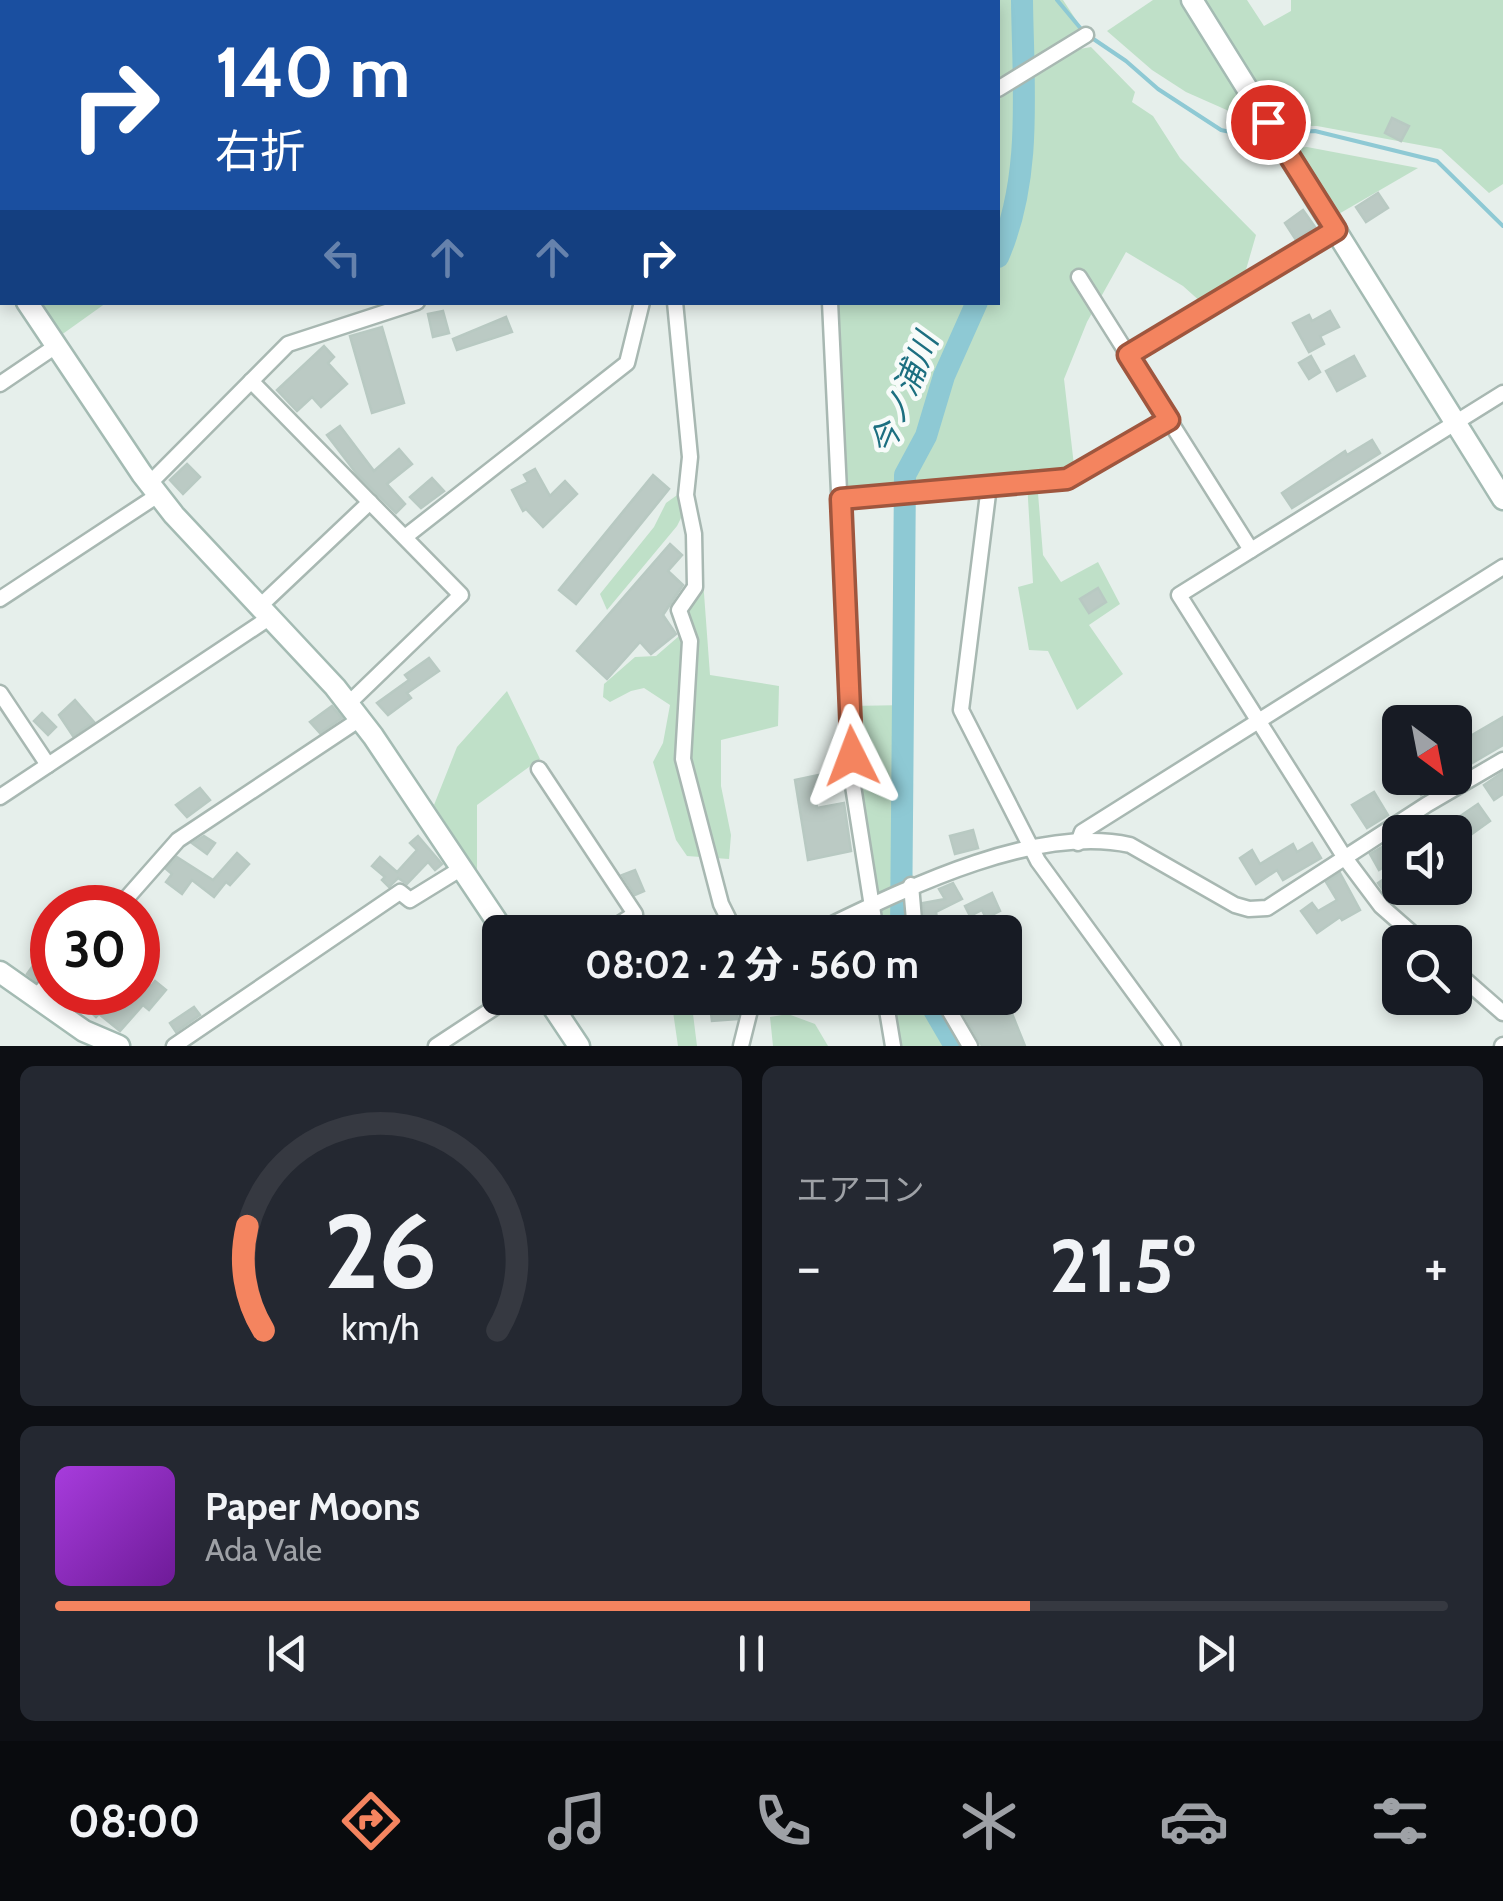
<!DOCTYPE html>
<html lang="ja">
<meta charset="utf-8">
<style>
:root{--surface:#171b24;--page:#242831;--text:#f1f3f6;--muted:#9ea1a6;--line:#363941;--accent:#f4845f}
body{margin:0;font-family:Cabin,"Noto Sans JP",sans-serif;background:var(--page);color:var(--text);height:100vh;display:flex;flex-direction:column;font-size:38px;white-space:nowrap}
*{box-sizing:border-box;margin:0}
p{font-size:32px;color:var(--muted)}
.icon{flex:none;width:55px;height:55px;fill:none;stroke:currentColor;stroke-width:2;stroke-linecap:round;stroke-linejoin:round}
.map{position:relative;height:1046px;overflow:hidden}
.sheet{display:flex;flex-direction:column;gap:20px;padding:20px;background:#0d0f14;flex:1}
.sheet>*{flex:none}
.top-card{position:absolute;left:0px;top:0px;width:1000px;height:305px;box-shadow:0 5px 15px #0003;background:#1a4fa0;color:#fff;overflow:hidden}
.needle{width:65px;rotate:148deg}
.fabs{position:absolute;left:1382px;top:705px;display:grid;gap:20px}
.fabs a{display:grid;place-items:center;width:90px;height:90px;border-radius:15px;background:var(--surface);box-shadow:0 5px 15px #0003;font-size:50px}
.speed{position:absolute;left:30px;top:885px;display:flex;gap:20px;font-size:50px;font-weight:700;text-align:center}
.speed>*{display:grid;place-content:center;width:130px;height:130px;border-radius:50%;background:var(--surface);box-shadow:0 5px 15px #0003;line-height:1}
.speed .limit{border:15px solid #d22;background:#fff;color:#111}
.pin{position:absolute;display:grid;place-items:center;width:85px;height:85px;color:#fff;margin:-42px;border:5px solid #fff;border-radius:50%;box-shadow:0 2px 10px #0007}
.me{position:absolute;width:110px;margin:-55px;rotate:357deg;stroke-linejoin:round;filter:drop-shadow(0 0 8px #0008)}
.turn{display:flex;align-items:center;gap:35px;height:210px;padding:0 50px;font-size:45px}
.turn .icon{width:130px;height:130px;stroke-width:2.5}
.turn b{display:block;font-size:70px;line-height:85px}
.lanes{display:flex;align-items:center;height:95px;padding:0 50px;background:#0003;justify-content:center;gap:50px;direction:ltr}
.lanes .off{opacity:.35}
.big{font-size:75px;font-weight:800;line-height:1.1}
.sheet .widget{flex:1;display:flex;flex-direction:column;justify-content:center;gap:15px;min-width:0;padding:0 35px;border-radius:15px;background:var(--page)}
.sheet .dial{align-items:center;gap:0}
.dial svg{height:260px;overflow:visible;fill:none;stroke:var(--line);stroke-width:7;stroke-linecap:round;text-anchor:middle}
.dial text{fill:var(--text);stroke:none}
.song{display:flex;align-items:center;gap:30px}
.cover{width:120px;height:120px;border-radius:15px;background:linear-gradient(135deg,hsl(280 70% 55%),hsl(280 70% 35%))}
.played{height:10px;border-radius:5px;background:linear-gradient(90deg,var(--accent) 70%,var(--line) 70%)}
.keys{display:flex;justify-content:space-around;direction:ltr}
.heat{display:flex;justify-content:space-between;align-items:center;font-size:55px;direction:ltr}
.sheet .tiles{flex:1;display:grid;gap:20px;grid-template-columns:1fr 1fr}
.widget:last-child{grid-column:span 2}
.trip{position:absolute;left:482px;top:915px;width:540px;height:100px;border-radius:15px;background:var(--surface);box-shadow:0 5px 15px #0003;font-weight:800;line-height:100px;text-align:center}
.tab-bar{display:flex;height:160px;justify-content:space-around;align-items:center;background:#090b0e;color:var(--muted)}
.tab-bar .icon{width:70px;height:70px}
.tab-bar .current{color:var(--accent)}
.tab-bar b{font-size:45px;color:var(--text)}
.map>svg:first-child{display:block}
.green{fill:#bfe0c8}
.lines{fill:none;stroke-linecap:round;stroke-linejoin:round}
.stream{stroke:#8ec9d4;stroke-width:4}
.river{stroke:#8ec9d4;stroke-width:22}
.building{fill:#bbcac4;stroke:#b8c9c2;stroke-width:2.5}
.street-casing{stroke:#a8b8b2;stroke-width:19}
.secondary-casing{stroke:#a4bbb3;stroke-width:25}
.street{stroke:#fff;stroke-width:14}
.secondary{stroke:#fff;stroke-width:20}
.route-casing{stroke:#9f563e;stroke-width:25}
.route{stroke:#f4845f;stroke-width:18}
.labels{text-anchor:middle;stroke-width:9;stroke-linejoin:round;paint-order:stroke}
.water-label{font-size:32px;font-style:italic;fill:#1c6f80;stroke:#f7fbf9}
</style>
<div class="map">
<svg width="1503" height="1046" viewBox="0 0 1503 1046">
<rect width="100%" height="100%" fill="#e6efeb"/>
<g class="green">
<path d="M959,0H1063L1086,35L1057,53L1091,47L1135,92L1132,102L1153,116L1180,158L1256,235L1241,287L1202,303L1183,286L1126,252L1087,322L1064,379L1075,474L1037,481L1043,555L1061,582L1098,562L1120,604L1089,625L1123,674L1077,710L1048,651L1029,650L1018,587L1033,583L1027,482L841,499L830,303L998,302V2Z"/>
<path d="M1153,0H1181L1256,123L1186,92L1152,70L1107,31Z"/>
<path d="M1205,0H1247L1264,26L1291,11V0H1503V184L1489,193L1441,149L1317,126H1280Z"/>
<path d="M1307,147L1418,168L1337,215L1297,148Z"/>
<path d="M27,303H106L57,338Z"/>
<path d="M687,488L688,504L677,526L607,610L600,594L654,527L666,503Z"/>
<path d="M700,539L710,675L779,686L778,726L721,740V786L731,835L729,859L687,856L676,840L653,762L663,743L670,705L644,688L631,691L610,702L603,697L604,684L635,657L656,656L686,630V607Z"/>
<path d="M507,691L540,759L477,805V871L434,805L457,747Z"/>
<path d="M908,705L907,795L916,932H876L850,706Z"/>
<path d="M671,998H691L697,1046H678Z"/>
<path d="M887,998H942L970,1046H895Z"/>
<path d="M788,1014L815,1024L828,1046H773L770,1017Z"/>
</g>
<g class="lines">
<g class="stream">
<path d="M1057,0L1082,30"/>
<path d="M1089,36L1126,61L1158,89L1221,130L1244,135L1269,134"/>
<path d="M1283,133L1315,131L1437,161L1503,226"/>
</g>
<g class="river">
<path d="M998,257C1033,177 1023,86 1022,0"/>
<path d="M901,932L905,475L926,436L944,376L977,302"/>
<path d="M927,998L955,1046"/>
</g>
</g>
<g class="building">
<path d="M1392,118L1409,126L1401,141L1385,133Z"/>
<path d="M1378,193L1388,208L1366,222L1356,207Z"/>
<path d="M1303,210L1315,227L1296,240L1285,223Z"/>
<path d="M443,311L449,333L433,337L428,314Z"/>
<path d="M1330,311L1339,327L1320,336L1324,344L1309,352L1293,323L1309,315L1312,321Z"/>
<path d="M506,317L512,332L457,350L453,339Z"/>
<path d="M382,327L404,403L372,413L350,336Z"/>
<path d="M324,346L334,357L328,363L347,384L321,407L312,397L297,411L277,390Z"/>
<path d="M1311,356L1320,372L1309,379L1299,363Z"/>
<path d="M1354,356L1365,376L1337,391L1326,371Z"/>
<path d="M340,426L374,471L399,449L412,464L387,484L405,504L396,513L356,473L327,435Z"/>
<path d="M1372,440L1380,453L1292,508L1282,493L1345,451L1347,455Z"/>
<path d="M187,464L200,477L183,494L170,480Z"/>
<path d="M535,469L550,496L565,481L577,494L543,527L526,509L523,511L512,490L528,482L524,475Z"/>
<path d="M653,475L669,489L576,604L559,590Z"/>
<path d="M432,478L444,491L421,508L410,497Z"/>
<path d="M670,544L682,555L668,571L683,585L663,615L676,634L651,654L640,642L607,679L577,651Z"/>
<path d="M1098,588L1106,602L1089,613L1080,599Z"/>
<path d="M429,658L439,671L407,693L411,698L388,715L377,703L409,680L405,675Z"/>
<path d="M75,700L94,722L73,736L59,715Z"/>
<path d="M332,706L342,718L320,733L310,722Z"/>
<path d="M42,713L56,727L48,735L34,721Z"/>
<path d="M1503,717V745L1455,773V745Z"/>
<path d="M842,770V784L814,788L817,808L844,803L851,851L808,860L795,780Z"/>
<path d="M1503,772V794L1494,800L1484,785Z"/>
<path d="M1411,778H1449L1421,795Z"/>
<path d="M200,788L210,800L187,817L176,805Z"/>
<path d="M1374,792L1388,815L1367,828L1352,805Z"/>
<path d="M1478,804L1490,821L1455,846V832H1437Z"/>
<path d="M973,830L978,848L955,854L950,836Z"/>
<path d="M204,836L215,843L207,854L192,843Z"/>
<path d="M418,836L442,864L435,870L428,862L407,884L398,878L389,887L382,880L385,877L372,866L380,857L397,872L417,850L410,843Z"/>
<path d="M1394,840L1400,857L1379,870L1370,854Z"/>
<path d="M1312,843L1321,858L1283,880L1277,870L1256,884L1240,858L1252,850L1260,864L1293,844L1297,852Z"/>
<path d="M237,853L249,864L230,885L226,882L214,897L192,880L182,894L166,882L172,874L166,869L177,857L213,880Z"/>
<path d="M635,870L644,891L635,895L622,875Z"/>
<path d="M1340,873L1360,910L1342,920L1340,917L1317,933L1301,911L1312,903L1318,911L1337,900L1326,882Z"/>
<path d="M1390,875L1398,887L1386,894L1378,883Z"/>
<path d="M953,883L962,899L936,912L939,932H925L923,903L945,899L939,889Z"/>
<path d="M992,893L1000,911L986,918L982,910L970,916L965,906Z"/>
<path d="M52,939V963L36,981L27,974Z"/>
<path d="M138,975L151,986L155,981L166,990L149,1010L143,1005L120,1031L99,1014L96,1017L69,992H138Z"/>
<path d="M1005,996L1025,1046H982L963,1013Z"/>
<path d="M739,1003L737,1019L712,1021L710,1005Z"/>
<path d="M194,1007L200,1015L176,1032L170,1023Z"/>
</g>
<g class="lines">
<defs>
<g id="street">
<path d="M273,0L275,2"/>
<path d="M796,0L797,2"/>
<path d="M375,2L379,0"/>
<path d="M998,89L1086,35"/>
<path d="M0,197L2,196"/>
<path d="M1079,277L1251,550"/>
<path d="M675,302L690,457L686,495L694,534L695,587L679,610L690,641L683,759L721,904L735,932"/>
<path d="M830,302L853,786L876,932"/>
<path d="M1129,355L1336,230"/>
<path d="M251,381L461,595L348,704"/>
<path d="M0,384L56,346"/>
<path d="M149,484L288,344L417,302"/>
<path d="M989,486L961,710L1038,861L1173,1046"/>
<path d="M841,499L1067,479L1169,420"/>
<path d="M405,537L627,363L642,302"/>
<path d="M0,599L158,495"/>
<path d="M259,607L370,502"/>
<path d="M0,693L48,765"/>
<path d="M539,769L635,914L607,932"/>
<path d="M0,797L269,618"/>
<path d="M1078,843L1082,832L1503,567"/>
<path d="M911,885L915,932"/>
<path d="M118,908L178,840L360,719"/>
<path d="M816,932C901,891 1033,824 1130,845L1235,905L1249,909L1267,908L1426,805L1503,760"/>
<path d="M1422,942L1381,906L1345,858L1179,595L1503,393"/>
<path d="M1455,971L1503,1013"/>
<path d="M35,998L52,979"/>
<path d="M885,998L893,1046"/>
<path d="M942,998L970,1046"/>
<path d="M174,1046L400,892L410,900L462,868"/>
<path d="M436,1046L509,998"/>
<path d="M741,1046L753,998"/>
<path d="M1502,1046L1503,1045"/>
</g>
<g id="secondary">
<path d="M1192,0L1503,499"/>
<path d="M0,262L2,265"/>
<path d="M27,302L142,474L174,515L335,687L373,736L504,932"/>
<path d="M0,972L84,1031L119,1046"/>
<path d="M547,998L579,1046"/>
</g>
</defs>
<use href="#street" class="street-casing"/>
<use href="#secondary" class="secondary-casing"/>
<use href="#street" class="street"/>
<use href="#secondary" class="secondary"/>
</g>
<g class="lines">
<defs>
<path id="route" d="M852,756L841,499L1067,479L1169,420L1128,355L1336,230L1268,122"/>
</defs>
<use href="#route" class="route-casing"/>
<use href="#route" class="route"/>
</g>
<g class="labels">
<g class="water-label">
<text transform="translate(904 394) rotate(-68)" y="11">今ノ浦川</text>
</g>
</g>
</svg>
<div class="fabs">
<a><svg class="needle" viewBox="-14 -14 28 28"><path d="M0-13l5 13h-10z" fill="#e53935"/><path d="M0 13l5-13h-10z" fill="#9ea1a6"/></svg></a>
<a><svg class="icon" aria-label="sound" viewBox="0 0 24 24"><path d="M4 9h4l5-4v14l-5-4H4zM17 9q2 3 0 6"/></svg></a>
<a><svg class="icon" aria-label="search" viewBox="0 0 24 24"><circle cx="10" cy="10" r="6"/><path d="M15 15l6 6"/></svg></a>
</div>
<div class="speed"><div class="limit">30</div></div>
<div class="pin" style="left:1268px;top:122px;background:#d93025"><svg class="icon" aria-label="arrive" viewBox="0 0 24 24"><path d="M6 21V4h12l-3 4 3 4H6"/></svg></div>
<svg class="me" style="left:852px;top:756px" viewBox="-20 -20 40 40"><path d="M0-17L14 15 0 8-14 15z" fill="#f4845f" stroke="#fff" stroke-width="4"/></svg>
<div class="trip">08:02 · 2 分 · 560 m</div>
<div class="top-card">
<div class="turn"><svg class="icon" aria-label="right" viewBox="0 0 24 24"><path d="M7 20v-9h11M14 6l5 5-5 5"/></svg><div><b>140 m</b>右折</div></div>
<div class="lanes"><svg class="icon off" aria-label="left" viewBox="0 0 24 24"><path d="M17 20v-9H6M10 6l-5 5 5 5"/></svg><svg class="icon off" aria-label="ahead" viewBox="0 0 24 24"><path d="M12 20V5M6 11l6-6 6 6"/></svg><svg class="icon off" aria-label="ahead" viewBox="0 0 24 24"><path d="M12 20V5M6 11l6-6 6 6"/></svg><svg class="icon" aria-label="right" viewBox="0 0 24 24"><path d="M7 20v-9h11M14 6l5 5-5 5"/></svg></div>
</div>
</div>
<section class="sheet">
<div class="tiles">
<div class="widget dial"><svg viewBox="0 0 100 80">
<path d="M14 69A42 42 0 1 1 86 69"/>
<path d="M14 69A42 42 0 0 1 9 37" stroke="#f4845f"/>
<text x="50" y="56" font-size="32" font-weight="700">26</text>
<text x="50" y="72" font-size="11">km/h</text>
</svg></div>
<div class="widget"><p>エアコン</p>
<div class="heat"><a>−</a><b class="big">21.5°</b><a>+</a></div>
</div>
<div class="widget">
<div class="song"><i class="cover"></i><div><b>Paper Moons</b><p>Ada Vale</p></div></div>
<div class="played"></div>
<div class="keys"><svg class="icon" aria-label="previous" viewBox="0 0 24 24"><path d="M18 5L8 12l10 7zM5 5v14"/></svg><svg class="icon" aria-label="pause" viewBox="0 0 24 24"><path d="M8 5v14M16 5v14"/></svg><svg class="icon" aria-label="next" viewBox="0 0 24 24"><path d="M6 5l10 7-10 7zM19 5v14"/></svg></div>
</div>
</div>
</section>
<nav class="tab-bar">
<b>08:00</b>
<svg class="icon current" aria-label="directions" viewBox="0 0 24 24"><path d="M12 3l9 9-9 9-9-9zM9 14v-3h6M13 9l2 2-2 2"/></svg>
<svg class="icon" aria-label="music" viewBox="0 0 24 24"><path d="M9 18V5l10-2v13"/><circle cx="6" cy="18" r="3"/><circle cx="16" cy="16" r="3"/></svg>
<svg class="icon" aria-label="phone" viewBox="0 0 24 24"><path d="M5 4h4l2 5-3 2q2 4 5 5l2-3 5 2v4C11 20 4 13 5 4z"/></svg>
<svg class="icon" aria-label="climate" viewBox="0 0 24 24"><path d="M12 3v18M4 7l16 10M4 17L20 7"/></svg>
<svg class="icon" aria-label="car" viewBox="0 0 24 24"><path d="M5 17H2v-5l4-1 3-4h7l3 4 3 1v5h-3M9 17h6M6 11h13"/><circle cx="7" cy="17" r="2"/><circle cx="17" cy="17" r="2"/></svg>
<svg class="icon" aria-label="filters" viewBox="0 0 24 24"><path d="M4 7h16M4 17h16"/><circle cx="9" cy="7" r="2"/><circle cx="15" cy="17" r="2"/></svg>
</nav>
